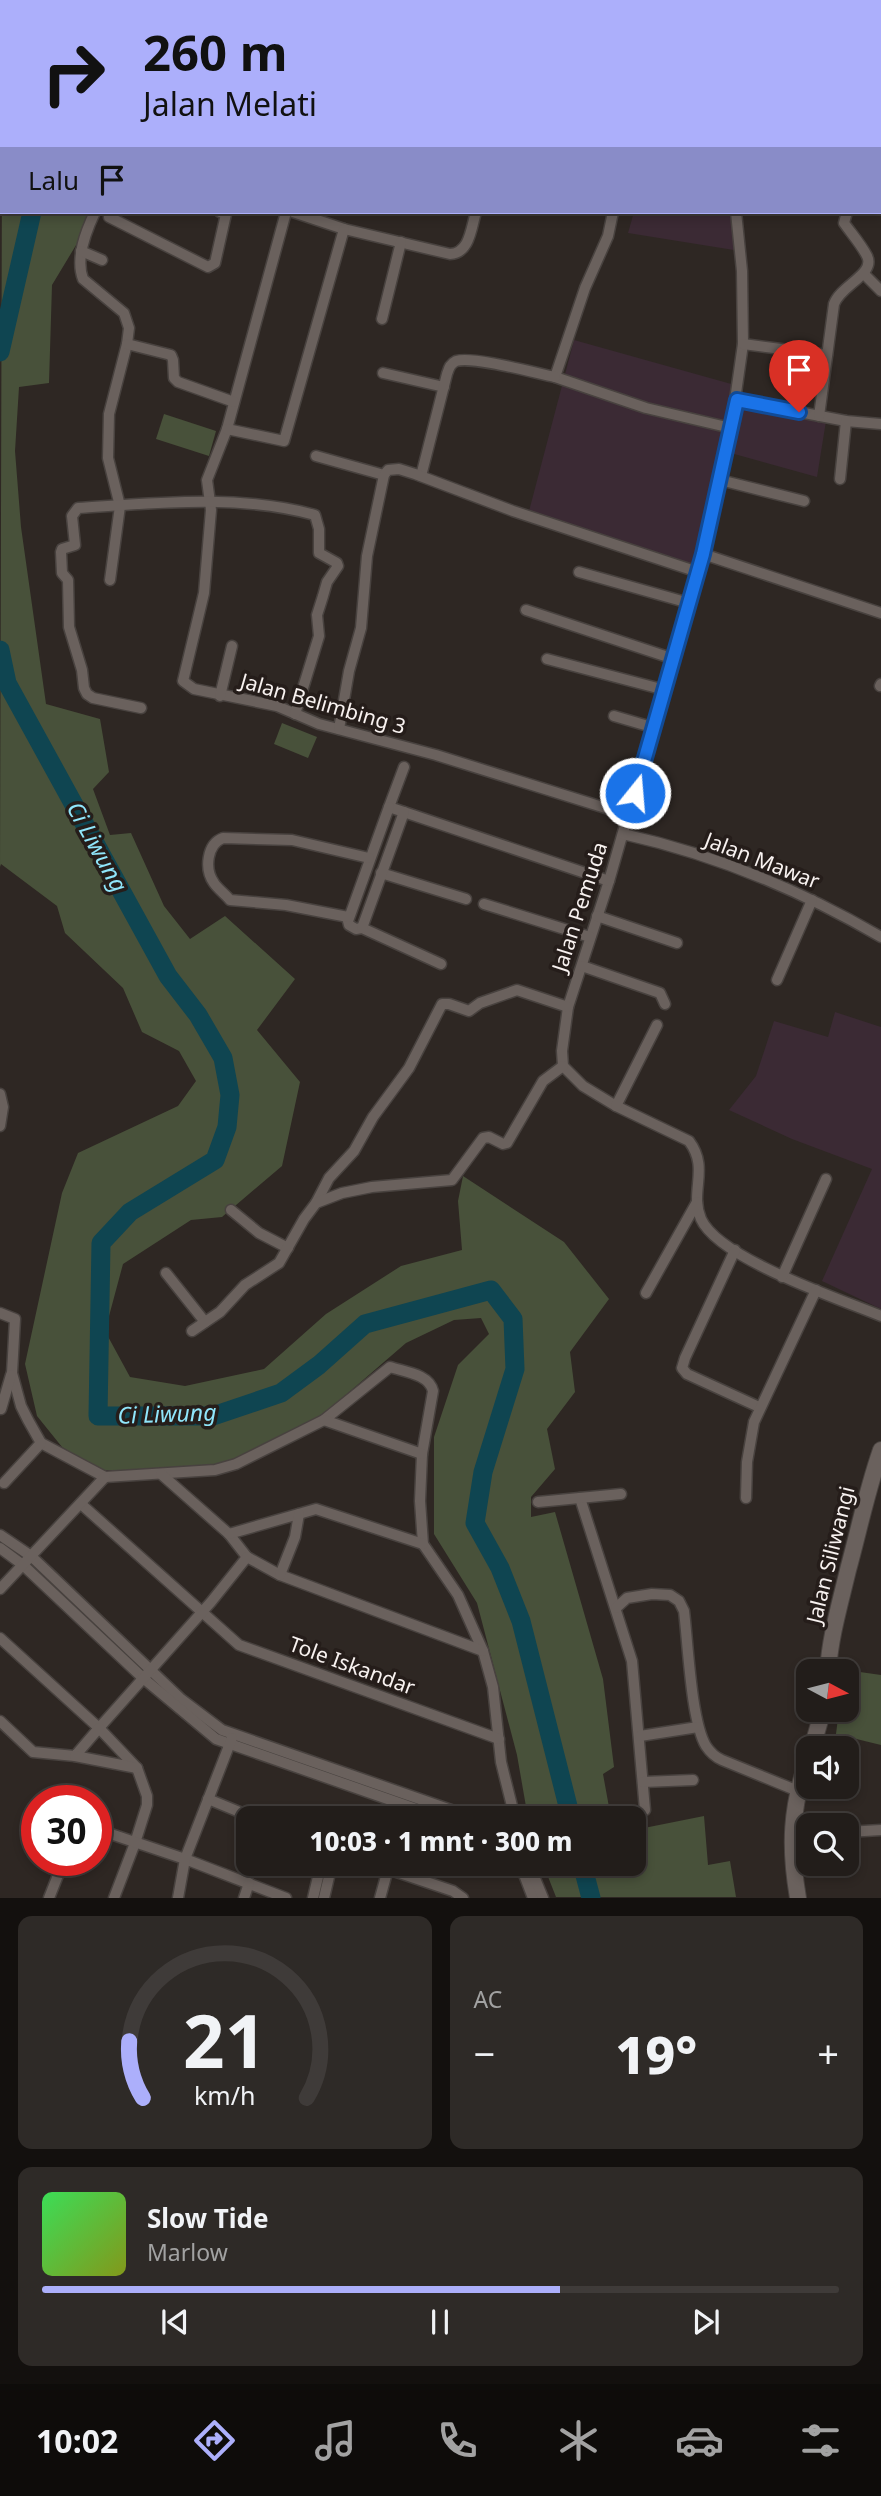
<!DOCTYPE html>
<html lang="id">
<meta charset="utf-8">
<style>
:root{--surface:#221d1a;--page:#2e2a27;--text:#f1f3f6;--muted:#a2a2a2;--line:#3f3b39;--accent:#acaffb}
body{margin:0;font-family:"Noto Sans",sans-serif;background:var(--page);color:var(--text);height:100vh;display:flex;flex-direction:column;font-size:26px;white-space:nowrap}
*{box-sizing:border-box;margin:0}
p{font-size:23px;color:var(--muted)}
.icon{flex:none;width:38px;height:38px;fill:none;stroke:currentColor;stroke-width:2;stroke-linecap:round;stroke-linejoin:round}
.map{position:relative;height:1898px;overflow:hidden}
.sheet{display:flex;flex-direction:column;gap:18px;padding:18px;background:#13100e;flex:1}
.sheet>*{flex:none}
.guide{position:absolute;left:0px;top:0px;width:882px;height:214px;box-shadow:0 4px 10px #0003,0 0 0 2px var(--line);background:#acaffb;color:#111;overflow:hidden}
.needle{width:46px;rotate:97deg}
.fabs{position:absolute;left:796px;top:1659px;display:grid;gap:14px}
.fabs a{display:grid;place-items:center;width:63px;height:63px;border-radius:14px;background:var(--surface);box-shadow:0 4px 10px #0003,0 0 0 2px var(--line);font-size:35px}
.speed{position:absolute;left:21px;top:1785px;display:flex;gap:14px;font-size:35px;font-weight:700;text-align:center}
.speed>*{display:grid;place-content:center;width:91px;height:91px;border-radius:50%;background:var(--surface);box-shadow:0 4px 10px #0003,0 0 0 2px var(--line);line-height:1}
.speed .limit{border:10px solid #d22;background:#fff;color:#111}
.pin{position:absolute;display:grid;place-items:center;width:60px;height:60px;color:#fff;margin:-72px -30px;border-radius:50% 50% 50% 0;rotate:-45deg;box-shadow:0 0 7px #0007}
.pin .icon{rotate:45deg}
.me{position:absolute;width:77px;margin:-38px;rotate:17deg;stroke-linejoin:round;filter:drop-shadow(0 0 5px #0008)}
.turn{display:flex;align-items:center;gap:24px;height:147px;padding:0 28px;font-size:32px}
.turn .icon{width:91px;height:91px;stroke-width:2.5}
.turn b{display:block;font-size:49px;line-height:60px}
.then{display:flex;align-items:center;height:66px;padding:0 28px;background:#0003;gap:14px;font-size:26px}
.big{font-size:52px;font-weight:800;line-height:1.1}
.sheet .card{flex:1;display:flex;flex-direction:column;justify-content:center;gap:10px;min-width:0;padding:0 24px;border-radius:14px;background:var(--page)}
.sheet .dial{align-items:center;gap:0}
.dial svg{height:182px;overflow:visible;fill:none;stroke:var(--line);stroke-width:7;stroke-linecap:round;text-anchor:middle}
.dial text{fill:var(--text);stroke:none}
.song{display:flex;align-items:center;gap:21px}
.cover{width:84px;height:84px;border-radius:10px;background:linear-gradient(135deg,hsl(130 70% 55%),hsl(70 70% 35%))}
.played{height:7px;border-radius:4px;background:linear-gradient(90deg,var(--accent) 65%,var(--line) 65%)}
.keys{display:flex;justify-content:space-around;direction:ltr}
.heat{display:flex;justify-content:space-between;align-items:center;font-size:38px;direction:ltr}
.sheet .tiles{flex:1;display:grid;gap:18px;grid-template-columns:1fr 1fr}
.card:last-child{grid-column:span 2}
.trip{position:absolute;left:236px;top:1806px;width:410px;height:70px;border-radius:14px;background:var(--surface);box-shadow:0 4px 10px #0003,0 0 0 2px var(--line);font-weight:800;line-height:70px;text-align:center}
.tab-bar{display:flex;height:112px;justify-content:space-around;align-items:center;background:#0e0c0a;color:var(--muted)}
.tab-bar .icon{width:49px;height:49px}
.tab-bar .current{color:var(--accent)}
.tab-bar b{font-size:32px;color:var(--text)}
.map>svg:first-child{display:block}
.commercial{fill:#3b2a34}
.green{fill:#48513a}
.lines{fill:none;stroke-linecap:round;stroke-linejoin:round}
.stream{stroke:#0f4551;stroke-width:3.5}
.river{stroke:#0f4551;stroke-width:19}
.minor-casing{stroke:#48423f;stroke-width:13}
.secondary-casing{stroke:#48423f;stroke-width:18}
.minor{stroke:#6a615d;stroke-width:10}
.secondary{stroke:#6a615d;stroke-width:16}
.route-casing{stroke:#114b97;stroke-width:18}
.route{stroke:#1a73e8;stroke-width:12}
.labels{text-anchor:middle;stroke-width:7;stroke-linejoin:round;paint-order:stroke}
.street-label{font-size:21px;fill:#f8f2f0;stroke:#251d1a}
.water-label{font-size:23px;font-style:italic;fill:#90e6fb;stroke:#251d1a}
</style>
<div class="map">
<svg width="881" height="1898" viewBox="0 0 881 1898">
<rect width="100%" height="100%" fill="#2e2723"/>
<g class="commercial">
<path d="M171,0H588L170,2Z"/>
<path d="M634,212H735L740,251L628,233Z"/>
<path d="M574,340L742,387L739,408L826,421L817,477L727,452L701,577L528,515Z"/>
<path d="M835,1012L881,1027V1309L822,1281L872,1169L792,1139L729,1110L756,1076L774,1021L828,1037Z"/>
</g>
<g class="green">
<path d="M0,0H171L2,2V12Z"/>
<path d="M2,157V212H96L52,285L49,383L19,387L15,451L21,527L46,704L100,719L109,772L93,789L110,835L131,833L164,906L190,939L225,916L295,979L257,1030L300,1082L282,1166L222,1217L191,1220L123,1264L105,1331L130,1377L185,1386L264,1369L326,1314L401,1266L462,1250L458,1201L463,1176L564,1242L609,1299L570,1352L575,1392L547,1429L555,1469L531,1497V1517L555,1512L603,1679L614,1767L603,1774L611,1818H528L517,1755L477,1603L434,1534V1437L458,1365L489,1334L481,1318L454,1320L406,1343L289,1444L223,1472L99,1470L62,1447L37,1416L25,1364L62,1193L78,1153L178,1106L196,1081L179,1051L142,1032L123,988L65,933L57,906L1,864L0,867Z"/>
<path d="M164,414L216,431L209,456L156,439Z"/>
<path d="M282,723L317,737L308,758L274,744Z"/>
<path d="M846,1670L881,1675V1745L836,1734L839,1710H847Z"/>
<path d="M704,1816L708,1865L730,1861L736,1897H556L543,1864H634V1830Z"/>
</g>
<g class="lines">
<g class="stream">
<path d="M167,2L168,0"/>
<path d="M80,212L91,214"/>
</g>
<g class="river">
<path d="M56,0L58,2"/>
<path d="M0,352L32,212"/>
<path d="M0,650L7,683L168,976L198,1015L223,1058L230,1095L227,1127L215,1160L130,1212L101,1243L98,1416H213L281,1393L319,1365L365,1324L491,1290L513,1319L515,1369L483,1472L475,1523L500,1568L521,1621L571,1818"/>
<path d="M582,1864L591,1898"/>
</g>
<defs>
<g id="minor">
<path d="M705,0V2"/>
<path d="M177,2L178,0"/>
<path d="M327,2L328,0"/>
<path d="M529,2V0"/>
<path d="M608,2V0"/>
<path d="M880,164H881"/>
<path d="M95,212C86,231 75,258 83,279L124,313L129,328L127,344L109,414L108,458L120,506L110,580"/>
<path d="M111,212L109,217L208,267L215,263L226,214L220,212"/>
<path d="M286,212L227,429L207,480L211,510L204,593L183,681L194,689L277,706L319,724L436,755L628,815"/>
<path d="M293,212L344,229L450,254C470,253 471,228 476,212"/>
<path d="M613,212L608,236L585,288L555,377L646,408L731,428"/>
<path d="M736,212L742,271L743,344L731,428L703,554L609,881L568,1007L562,1051L563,1066L583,1086L616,1106L689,1141C710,1169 689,1191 701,1219C719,1259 840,1299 881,1316"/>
<path d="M81,251L102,260"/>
<path d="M864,274L881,291"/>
<path d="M382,319L401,242"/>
<path d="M127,344L171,355L173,360L174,378L178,382L234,402"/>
<path d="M743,344L827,355"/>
<path d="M383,373L444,387"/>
<path d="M737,400L846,421L881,424"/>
<path d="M819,416L834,304C841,285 876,274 867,256C861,244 851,233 844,223L847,212"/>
<path d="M227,429L284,441L344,229"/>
<path d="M316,456L384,475"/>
<path d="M421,476L447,374C449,368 450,364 456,361C474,356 535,373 555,377"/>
<path d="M840,479L846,421"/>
<path d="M720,480L804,501"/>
<path d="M703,554L881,613"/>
<path d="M579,572L689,603"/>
<path d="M526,610L674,659"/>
<path d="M547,659L665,690"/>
<path d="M880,686L881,684"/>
<path d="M220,696L232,646"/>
<path d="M141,708L93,698L87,694L84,688L82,670L69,627L68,580L62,573L61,552L62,549L75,545L72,516L78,508C156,503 239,494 315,515L319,529V553L337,563L338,566L327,582L323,596L317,615L319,636L295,714"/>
<path d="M614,716L655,728"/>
<path d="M339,729L349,671L361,628L367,556L384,475L388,470L399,469L415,474L513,511L698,572"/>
<path d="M404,767L389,807L609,881"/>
<path d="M389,807L348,921L349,925L356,929L362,928L441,964"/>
<path d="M623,834C713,854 802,891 881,937"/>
<path d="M381,873L466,899"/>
<path d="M484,904L590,937"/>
<path d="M597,916L677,943"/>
<path d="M348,917L286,905L230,900C225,894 218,889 214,883C204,869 207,844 223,838L292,840L369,858"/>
<path d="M362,928L404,812"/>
<path d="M582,966L660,993L665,1004"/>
<path d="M777,980L812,900"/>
<path d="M0,1094L3,1107L0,1126"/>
<path d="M616,1106L657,1025"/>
<path d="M316,1203L329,1178L354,1151L373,1117L409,1068L442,1004H449L469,1011L480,1003L517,990L568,1007"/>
<path d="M231,1210L259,1233L288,1248"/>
<path d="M735,1250L685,1358L682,1368L687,1374L759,1407"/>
<path d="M166,1273L205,1322"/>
<path d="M782,1277L826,1179"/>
<path d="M646,1293L697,1202"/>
<path d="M0,1313L15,1319L12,1373L21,1406L28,1420L41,1443L105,1477L215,1470L236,1464L324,1420L390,1367C405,1372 429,1374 433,1391L422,1454L420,1501L423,1544L458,1595L483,1651L493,1687L501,1762L515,1818"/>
<path d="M192,1331L220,1312L245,1285L279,1263L304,1219L316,1203L342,1193L372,1187L452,1180L483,1138L489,1137L503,1144L507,1143L543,1081L563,1066"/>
<path d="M1,1409L11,1375"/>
<path d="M324,1420L422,1454"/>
<path d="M161,1474L229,1534L247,1557L280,1575L483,1651"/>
<path d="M4,1483L41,1443"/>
<path d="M580,1498L632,1661L645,1810"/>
<path d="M746,1498L747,1462L754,1422L816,1290"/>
<path d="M538,1502L621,1494"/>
<path d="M81,1504L239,1645L499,1739"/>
<path d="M229,1534L316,1509L423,1544"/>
<path d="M0,1535L31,1556L181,1699L222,1730L474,1818"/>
<path d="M0,1548L23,1565L143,1678L216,1739L442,1818"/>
<path d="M280,1575L295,1537L299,1514"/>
<path d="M0,1589L105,1477"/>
<path d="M616,1608L627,1598L652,1594L670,1595L679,1601L684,1611C688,1643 691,1721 706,1746C710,1752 715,1757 722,1760L798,1791"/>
<path d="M0,1638L99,1728L211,1602L247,1557"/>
<path d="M0,1721L33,1752L75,1756L99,1728L137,1768L147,1796V1805L135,1843L114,1898"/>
<path d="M640,1736L698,1727"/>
<path d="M75,1756L137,1768"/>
<path d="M643,1782L693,1780"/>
<path d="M208,1799L254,1818"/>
<path d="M96,1829L185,1859L286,1898"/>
<path d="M847,1832L881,1830"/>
<path d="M792,1834L808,1833"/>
<path d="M373,1864L453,1891L463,1898"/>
<path d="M520,1864L533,1898"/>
<path d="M529,1864L543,1898"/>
<path d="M49,1898L64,1860"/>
<path d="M178,1898L185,1859L232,1738"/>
<path d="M244,1898L249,1883"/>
<path d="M313,1898L321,1864"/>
<path d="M324,1898L332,1864"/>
<path d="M380,1898L388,1869"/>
</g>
<g id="secondary">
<path d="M828,1671C830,1637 840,1604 848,1570C859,1530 867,1490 881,1450"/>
<path d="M812,1748L823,1710"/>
<path d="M798,1898C789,1846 791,1808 808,1758"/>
</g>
</defs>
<use href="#minor" class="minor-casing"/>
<use href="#secondary" class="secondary-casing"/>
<use href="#minor" class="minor"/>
<use href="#secondary" class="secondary"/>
</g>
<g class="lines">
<defs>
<path id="route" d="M635,793L703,554L737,400L799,412"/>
</defs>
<use href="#route" class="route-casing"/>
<use href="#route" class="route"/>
</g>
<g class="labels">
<g class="street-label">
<text transform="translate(323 704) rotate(16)" y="7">Jalan Belimbing 3</text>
<text transform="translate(762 861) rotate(21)" y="7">Jalan Mawar</text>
<text transform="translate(580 907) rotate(-72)" y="7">Jalan Pemuda</text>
<text transform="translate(831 1555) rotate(-76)" y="7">Jalan Siliwangi</text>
<text transform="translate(352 1666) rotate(20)" y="7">Tole Iskandar</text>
</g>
<g class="water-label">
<text transform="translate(97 847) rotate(61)" y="8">Ci Liwung</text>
<text transform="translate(167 1414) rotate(-2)" y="8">Ci Liwung</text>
</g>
</g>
</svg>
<div class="fabs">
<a><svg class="needle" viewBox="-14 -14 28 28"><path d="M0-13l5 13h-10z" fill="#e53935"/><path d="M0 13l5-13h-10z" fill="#a2a2a2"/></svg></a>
<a><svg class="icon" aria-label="sound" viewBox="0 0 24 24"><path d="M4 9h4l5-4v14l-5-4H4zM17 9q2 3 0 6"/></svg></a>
<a><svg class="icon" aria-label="search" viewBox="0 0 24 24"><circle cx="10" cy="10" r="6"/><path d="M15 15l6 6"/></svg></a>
</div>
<div class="speed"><div class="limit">30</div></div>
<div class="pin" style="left:799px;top:412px;background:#d93025"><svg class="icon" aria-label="arrive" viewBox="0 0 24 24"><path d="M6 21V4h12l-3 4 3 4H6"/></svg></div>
<svg class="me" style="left:635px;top:793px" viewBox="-20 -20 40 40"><circle r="17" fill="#1a73e8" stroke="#fff" stroke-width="3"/><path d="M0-11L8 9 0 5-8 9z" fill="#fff"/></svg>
<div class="trip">10:03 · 1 mnt · 300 m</div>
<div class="guide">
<div class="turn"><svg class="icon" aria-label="right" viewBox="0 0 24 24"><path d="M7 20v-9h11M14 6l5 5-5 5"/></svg><div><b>260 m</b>Jalan Melati</div></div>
<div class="then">Lalu<svg class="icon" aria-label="arrive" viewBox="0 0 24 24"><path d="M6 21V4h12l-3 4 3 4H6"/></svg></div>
</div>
</div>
<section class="sheet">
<div class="tiles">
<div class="card dial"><svg viewBox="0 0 100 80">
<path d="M14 69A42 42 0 1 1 86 69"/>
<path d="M14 69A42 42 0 0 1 8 44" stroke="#acaffb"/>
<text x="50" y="56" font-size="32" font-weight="700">21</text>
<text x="50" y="72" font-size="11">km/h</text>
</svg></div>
<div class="card"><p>AC</p>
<div class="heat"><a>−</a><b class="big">19°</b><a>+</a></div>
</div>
<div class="card">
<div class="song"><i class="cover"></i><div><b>Slow Tide</b><p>Marlow</p></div></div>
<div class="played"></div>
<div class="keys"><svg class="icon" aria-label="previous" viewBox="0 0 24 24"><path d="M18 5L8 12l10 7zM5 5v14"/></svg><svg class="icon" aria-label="pause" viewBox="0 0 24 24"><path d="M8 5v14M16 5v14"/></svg><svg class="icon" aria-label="next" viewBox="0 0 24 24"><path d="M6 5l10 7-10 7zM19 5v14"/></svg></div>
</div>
</div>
</section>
<nav class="tab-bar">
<b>10:02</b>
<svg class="icon current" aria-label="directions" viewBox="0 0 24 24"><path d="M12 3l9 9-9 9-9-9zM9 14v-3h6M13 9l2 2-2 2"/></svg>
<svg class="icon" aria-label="music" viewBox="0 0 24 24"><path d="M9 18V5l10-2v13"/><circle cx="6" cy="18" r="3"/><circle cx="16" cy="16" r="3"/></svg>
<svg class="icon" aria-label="phone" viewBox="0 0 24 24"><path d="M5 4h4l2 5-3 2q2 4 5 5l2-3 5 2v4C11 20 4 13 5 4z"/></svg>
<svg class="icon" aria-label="climate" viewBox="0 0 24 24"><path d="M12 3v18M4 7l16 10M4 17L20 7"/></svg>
<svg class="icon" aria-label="car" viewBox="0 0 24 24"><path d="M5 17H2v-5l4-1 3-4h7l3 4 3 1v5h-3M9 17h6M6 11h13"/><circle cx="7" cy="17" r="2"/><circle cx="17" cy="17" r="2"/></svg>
<svg class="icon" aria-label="filters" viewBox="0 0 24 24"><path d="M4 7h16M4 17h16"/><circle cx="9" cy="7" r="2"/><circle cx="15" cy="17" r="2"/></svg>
</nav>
